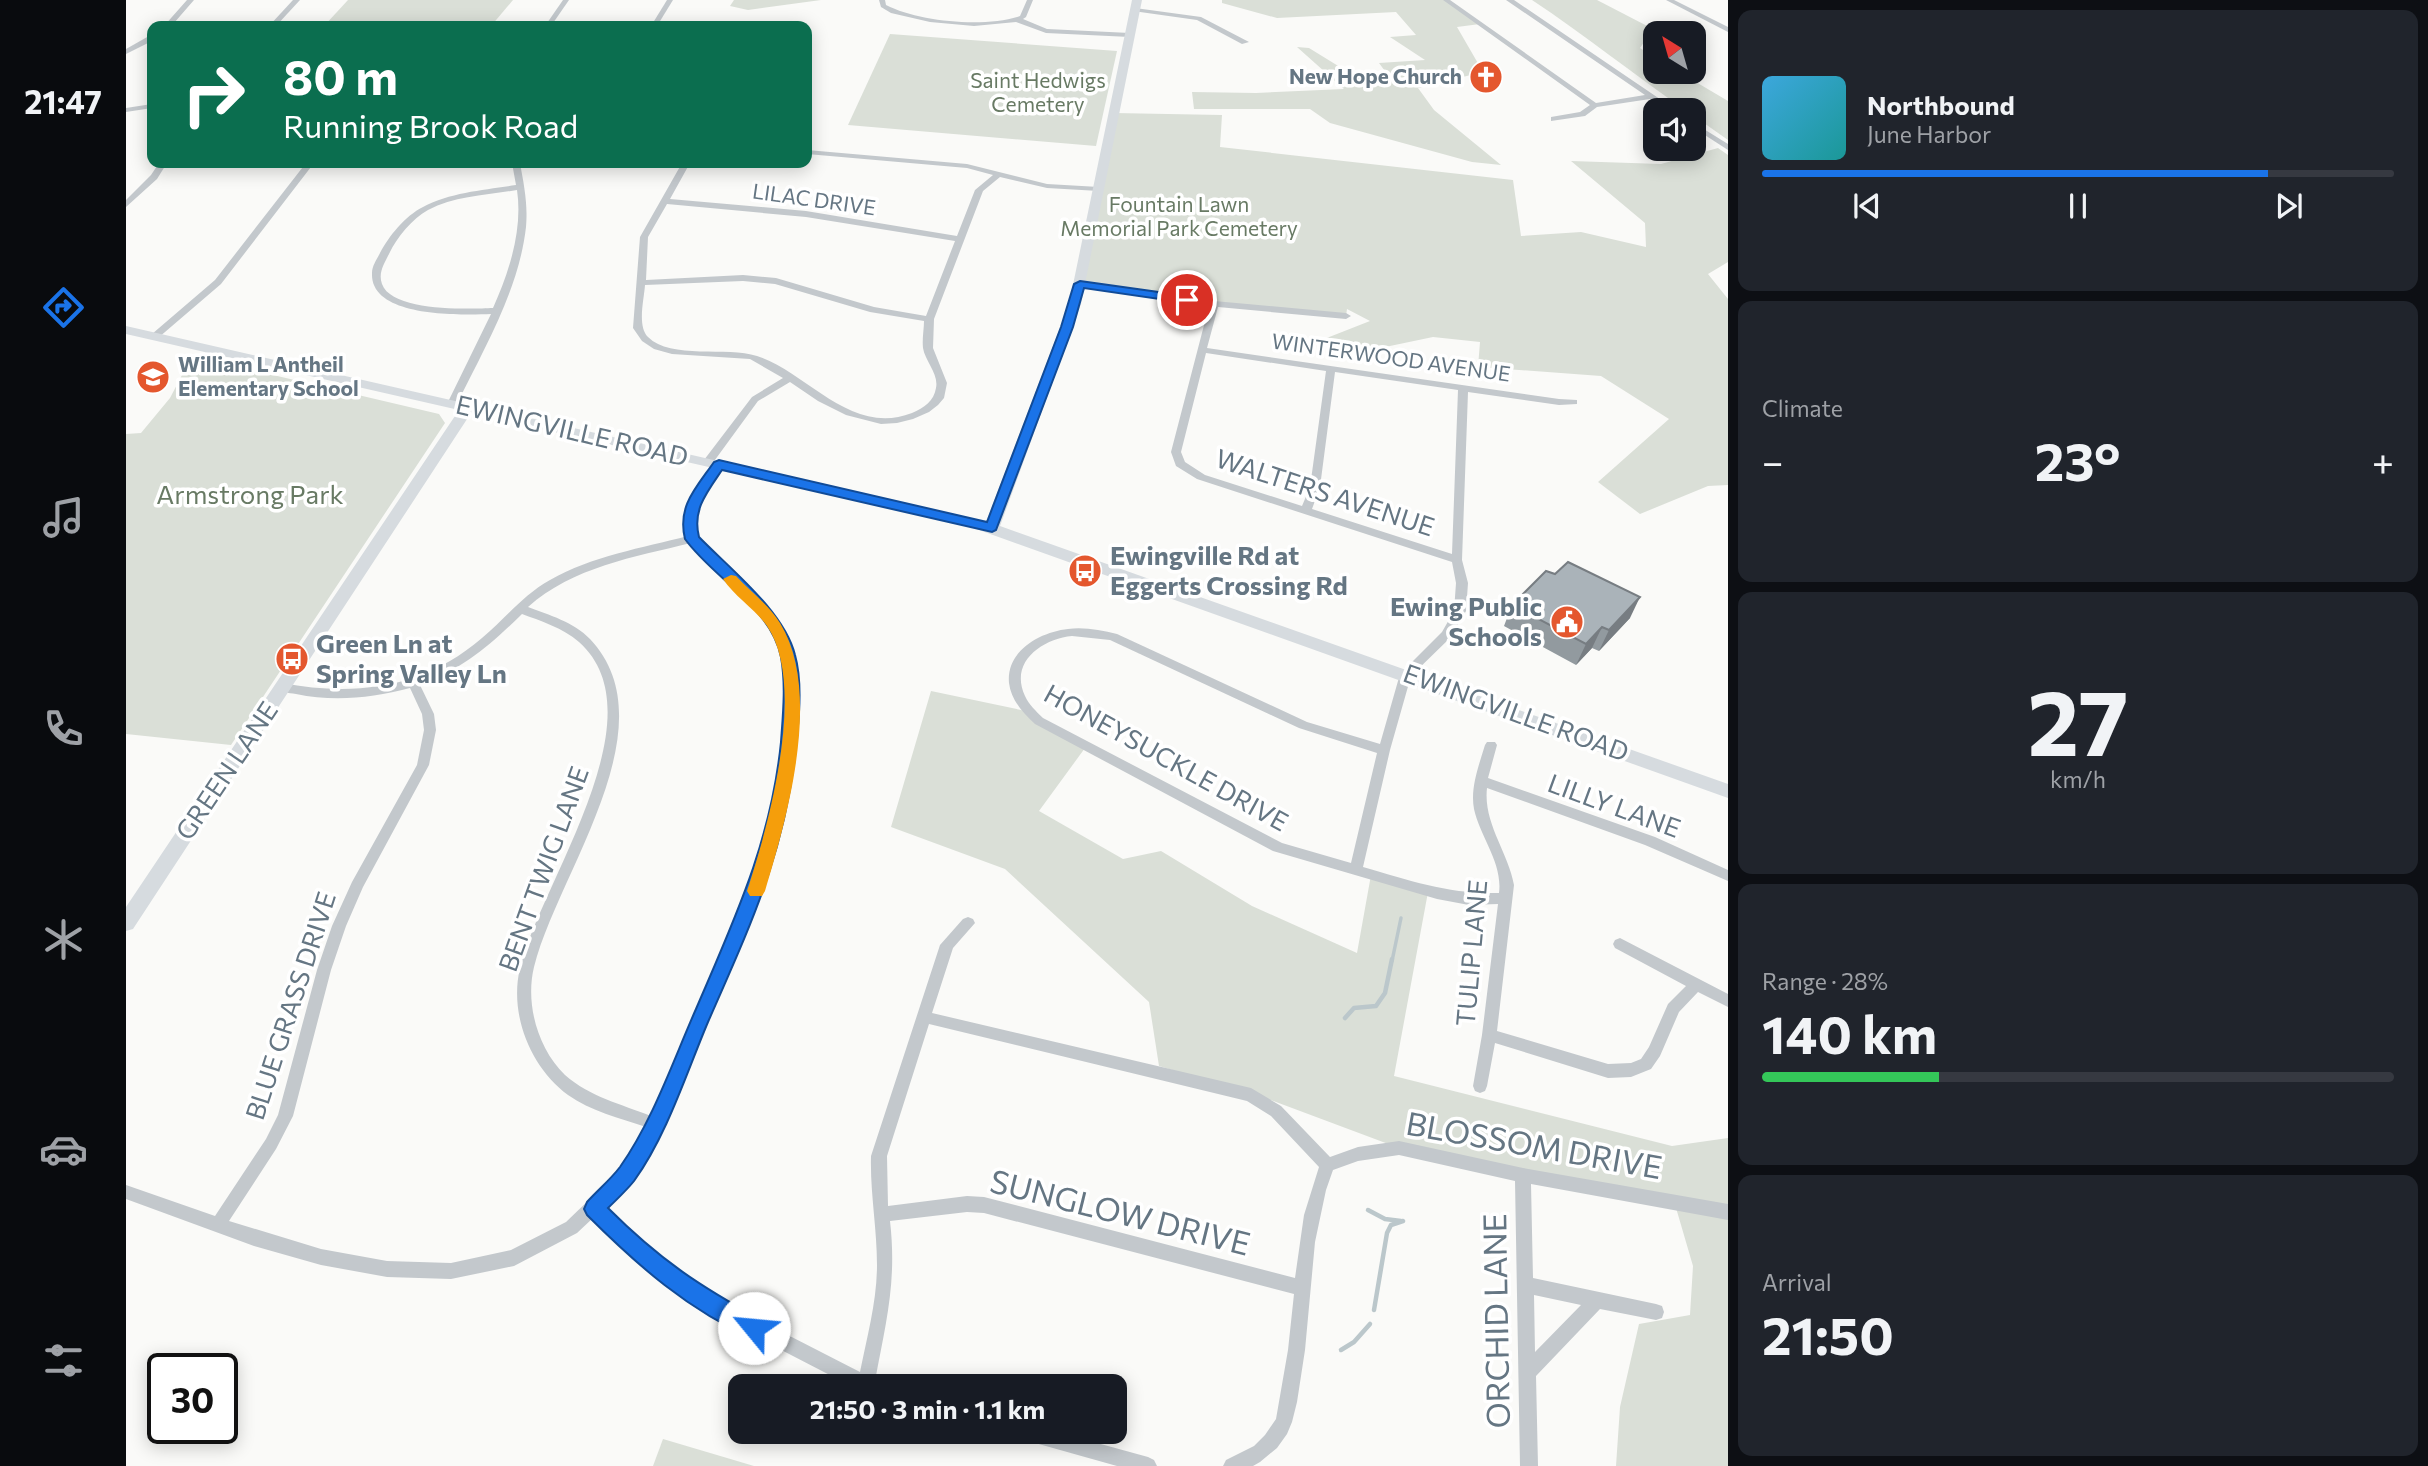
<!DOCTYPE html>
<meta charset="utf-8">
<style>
:root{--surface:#171b24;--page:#20242c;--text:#f1f3f6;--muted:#9ea1a6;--line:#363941;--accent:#1a73e8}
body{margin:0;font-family:Commissioner,sans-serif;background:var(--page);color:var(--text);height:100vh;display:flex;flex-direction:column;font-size:26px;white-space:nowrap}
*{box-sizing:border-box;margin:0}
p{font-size:23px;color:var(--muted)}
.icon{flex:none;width:38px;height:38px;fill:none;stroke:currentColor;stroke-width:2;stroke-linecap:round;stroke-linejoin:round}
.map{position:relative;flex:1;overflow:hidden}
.sheet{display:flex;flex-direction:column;gap:10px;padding:10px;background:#0d0f14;width:700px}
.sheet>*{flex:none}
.guide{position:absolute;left:21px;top:21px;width:665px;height:147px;border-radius:14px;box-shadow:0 4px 18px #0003;background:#0b6e4f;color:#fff;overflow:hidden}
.needle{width:46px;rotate:323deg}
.fabs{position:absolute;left:1517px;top:21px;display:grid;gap:14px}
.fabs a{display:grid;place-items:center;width:63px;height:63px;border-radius:14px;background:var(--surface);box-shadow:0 4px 18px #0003;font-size:35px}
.speed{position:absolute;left:21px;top:1353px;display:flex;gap:14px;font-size:35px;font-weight:700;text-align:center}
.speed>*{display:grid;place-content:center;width:91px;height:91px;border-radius:50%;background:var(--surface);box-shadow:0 4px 18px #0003;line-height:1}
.speed .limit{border:4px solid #111;border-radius:10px;background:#fff;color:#111}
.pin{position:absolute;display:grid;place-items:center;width:60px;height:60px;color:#fff;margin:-30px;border:4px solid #fff;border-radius:50%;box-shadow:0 2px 7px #0007}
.me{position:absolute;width:77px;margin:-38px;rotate:298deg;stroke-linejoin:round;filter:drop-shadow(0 0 5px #0008)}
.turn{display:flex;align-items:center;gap:24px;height:147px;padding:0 21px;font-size:32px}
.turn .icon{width:91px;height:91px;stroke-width:2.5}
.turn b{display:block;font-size:49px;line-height:60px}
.big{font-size:52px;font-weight:700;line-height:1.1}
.sheet .card{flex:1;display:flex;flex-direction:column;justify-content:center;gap:10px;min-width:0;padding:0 24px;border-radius:14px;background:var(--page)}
.sheet .dial{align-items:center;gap:0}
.dial b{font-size:91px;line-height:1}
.song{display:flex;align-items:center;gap:21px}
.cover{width:84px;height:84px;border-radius:10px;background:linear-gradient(135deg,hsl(200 70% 55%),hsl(180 70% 35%))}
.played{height:7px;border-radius:4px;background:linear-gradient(90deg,var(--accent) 80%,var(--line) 80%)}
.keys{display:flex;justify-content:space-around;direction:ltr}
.heat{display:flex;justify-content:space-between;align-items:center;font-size:38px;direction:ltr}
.charge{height:10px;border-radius:5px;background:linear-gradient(90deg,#34c759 28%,var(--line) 0)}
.trip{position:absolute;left:602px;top:1374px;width:399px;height:70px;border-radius:14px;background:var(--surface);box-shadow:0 4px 18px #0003;font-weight:700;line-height:70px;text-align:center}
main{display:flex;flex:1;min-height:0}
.dock{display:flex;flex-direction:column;width:126px;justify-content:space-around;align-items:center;background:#090b0e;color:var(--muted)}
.dock .icon{width:49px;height:49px}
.dock .on{color:var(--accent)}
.dock b{font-size:32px;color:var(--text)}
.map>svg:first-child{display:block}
.green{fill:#dadfd7}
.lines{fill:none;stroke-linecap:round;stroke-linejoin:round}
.stream-far1{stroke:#bbc7cb;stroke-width:3.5}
.stream{stroke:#bbc7cb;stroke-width:4.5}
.street{fill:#c3c8cc;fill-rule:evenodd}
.secondary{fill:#d6dbdf;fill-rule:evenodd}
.wall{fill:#929a9f}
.shaded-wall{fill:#777d82}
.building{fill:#aab3b9;stroke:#777d82;stroke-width:2}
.route{fill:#1a73e8;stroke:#114b97;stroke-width:2}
.slow{fill:#f59e0b}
.labels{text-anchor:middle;stroke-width:7;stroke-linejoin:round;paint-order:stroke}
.far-poi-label{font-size:21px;font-weight:bold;fill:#657683;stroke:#fff;text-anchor:end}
.far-park-label{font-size:21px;fill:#687a64;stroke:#fff}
.far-street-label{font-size:21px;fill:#657683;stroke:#fff}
.street-label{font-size:26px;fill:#657683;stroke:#fff}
.park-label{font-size:26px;fill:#687a64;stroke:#fff}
.poi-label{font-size:26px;font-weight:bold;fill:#657683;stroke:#fff;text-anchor:start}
.near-street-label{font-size:32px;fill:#657683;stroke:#fff}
</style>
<main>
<nav class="dock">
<b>21:47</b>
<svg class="icon on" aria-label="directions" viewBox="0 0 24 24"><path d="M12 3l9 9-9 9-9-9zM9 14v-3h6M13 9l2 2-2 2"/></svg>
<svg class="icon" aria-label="music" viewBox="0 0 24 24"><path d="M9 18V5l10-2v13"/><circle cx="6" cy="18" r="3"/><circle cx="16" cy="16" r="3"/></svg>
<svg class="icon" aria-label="phone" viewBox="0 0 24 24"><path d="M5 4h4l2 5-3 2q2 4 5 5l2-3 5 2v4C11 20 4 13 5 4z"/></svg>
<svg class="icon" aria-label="climate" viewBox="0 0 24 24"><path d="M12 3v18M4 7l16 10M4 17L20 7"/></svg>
<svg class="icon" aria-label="car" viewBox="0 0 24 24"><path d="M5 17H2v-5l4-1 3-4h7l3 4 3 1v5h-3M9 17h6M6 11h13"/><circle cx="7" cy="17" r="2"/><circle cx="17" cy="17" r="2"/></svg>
<svg class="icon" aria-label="filters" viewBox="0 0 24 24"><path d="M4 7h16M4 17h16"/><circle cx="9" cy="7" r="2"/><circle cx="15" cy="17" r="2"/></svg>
</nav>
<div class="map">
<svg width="1602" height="1466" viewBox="0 0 1602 1466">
<rect width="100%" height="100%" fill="#fafaf8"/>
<g class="green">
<path d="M222,0H387L365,26H198Z"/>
<path d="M608,0H695L622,10L604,6Z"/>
<path d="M1096,0H1322L1354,24L1331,27L1357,72L1292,88L1308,110L1375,165L1346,162L1204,123L1184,109H1068L1066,92L1130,93L1218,89L1171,47L1183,48L1235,80L1264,78L1253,63L1299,60L1264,37L1290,35L1270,12L1151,18L1096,3Z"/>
<path d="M1406,0H1471L1527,29L1514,48L1529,58L1530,72H1553L1602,101V140L1568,116V110H1559C1507,74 1459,35 1406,0Z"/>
<path d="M764,34L991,51L970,146L722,125Z"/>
<path d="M988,113L1096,115L1094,147L1387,180L1395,236L1455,232L1520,247L1519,223L1445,161L1535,164L1592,148L1602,155V262L1582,274L1602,299V485L1582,486L1514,514L1472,482L1543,419L1475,376L1352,367L1354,342L1307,337L1240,351L1188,343L1244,321L1221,309L1220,316L1088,304L954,284Z"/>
<path d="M66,356L313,414L319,423L105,745L0,734V434L15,433L44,398Z"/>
<path d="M805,691L900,711L959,748L913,811L997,859L1035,851L1126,906L1231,953L1245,875L1302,892L1268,1076L1546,1146L1602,1138V1466H1490L1494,1407L1513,1324L1564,1315L1567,1266L1548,1201L1273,1148L1139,1098L1033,1066L1023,1002L879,869L765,827Z"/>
<path d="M537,1439L628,1466H527Z"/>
</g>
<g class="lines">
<path class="stream-far1" d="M1266,961L1275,918"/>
<g class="stream">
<path d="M1219,1018L1228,1008L1250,1006L1259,993L1266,959"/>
<path d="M1242,1210L1259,1219L1275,1221"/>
<path d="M1248,1310L1261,1233L1265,1225L1277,1221"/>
<path d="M1215,1350L1228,1342L1244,1324"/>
</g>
<g class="street">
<path d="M61,0H68L48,23L85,24L88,26H38Z"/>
<path d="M167,0H174L150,26H143Z"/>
<path d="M437,0H443L425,26H419Z"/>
<path d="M541,0H547L531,26H525Z"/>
<path d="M753,0H759L760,5C793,22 859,28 894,16L901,0H907L900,17L897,19L921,29L1004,33L1008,35L1004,37L920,33L890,22L848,26L804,22L765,13L755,7Z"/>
<path d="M1317,0H1324L1470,103L1519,95L1380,0H1388L1550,110H1541L1524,99L1471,107L1459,116L1425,121V117L1454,112L1464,105Z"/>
<path d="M1540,0H1548L1602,27V32Z"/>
<path d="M1009,8L1075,17L1123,42L1116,44L1071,20L1007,11V9Z"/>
<path d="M23,36H26V41L0,54V49Z"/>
<path d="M26,104V108L0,112V108Z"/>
<path d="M1568,123L1602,144V150L1568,128Z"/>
<path d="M681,150L841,164L921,184L973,187L977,189L973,191L921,188L874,177L857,191L808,319L807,348L821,383L818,398L812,405L803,412L787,419L771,423L755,424L720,415L692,401L664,382L632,401L586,464H578V460L626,397L657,378L624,359L546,354L528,349L516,341L507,328L514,237L556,163H564L544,199L680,211L831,236L849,190L867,175L841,168L681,154ZM541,204L680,217L829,241L800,316L748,307L650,278L617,275L520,280L522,237ZM617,281L649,284L744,312L798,321C798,329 796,339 797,348C799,361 813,374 810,388C808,401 798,408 786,413C725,437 681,372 631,356C601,346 545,360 522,337C511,326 518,300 519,285Z"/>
<path d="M33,163H41L31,179L0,207V200L25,175Z"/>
<path d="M180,163H188L95,284L32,338H26V334L89,280Z"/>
<path d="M386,163H394C398,185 402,204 400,227C393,290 358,348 331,404L329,406H323L321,404L365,314C335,315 244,318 246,273C246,266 251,259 254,253C263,236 279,216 297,207C325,192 359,190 390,185ZM391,190C397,230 383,272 367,308C343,309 266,312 256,284C252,273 258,264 263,254C271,237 286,219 302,210C329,196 361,195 391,190Z"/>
<path d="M954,281L1088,301L1220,313L1225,316L1220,319L1092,307L1081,348L1433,399L1451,400V404L1433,405L1342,392L1336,560L1342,583L1340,611L1324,638L1285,676L1264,750L1237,867C1286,881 1321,894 1373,893C1377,863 1354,837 1348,809C1344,788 1353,765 1359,745L1361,742H1369L1371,745L1362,778L1529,837L1602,870V881L1519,845L1361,788C1357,823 1382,852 1388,885L1371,1031L1482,1064L1505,1063L1515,1059L1523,1047L1542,1004L1560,986L1489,948L1487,944L1489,940L1494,938L1602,994V1007L1572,992L1553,1012L1534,1056L1525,1069L1505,1077L1482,1078L1369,1043L1361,1086L1359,1091L1354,1093L1349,1091L1347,1086L1356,1035L1372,904L1343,905L1311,899L1147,851L909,724C897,713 885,700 883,683C880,651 914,632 942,629C958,627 975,630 991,634L1181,722L1254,744L1274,674L1316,632L1328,611L1330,583L1326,562L1071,479L1050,466L1045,452L1083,306L951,286V282ZM1080,353L1200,371L1184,487L1176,506L1079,475L1059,462L1055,452ZM1209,372L1332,390L1326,554L1186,509L1194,487ZM946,636L984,640L1173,728L1251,753L1225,863L1156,843L917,718C910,711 903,705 899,696C883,662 916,639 946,636Z"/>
<path d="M593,462L598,465C588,480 571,496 569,515C564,555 629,591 651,620C661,634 668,652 670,669C688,783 627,911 584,1014C571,1045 558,1076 544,1106C534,1129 525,1152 510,1172C501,1185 489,1196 478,1207L522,1250L578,1292L734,1372C741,1337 751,1301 751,1265C751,1228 744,1193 745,1156L814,945L837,919L842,917L847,919L849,923L827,948L806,1013L1125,1088L1155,1106L1204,1157L1232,1147L1273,1141L1397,1168L1602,1204V1220L1405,1184L1407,1278L1530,1304L1536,1306L1538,1312L1536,1318L1530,1320L1474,1309L1410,1376L1412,1466H1394L1389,1181L1273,1155L1232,1161L1207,1170L1200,1190L1189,1242L1179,1350L1171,1402L1166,1422L1161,1434L1151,1448L1134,1462L1127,1466H1097L1100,1460L1128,1446L1139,1435L1150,1419L1162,1350L1168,1294L858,1213L841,1212L764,1221C771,1282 760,1322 749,1381L752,1386H725L566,1304L510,1262L467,1218L451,1233L388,1266L325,1279L261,1277L195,1265L128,1246L0,1199V1185L89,1216L140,1139L152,1115L191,970L206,926L226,882L291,765L298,730L296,714L284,688C246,698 208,702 170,694C162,693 155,692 150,687L152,684L156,683C230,697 298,688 356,638C380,618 397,595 424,580C466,556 516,548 562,536C559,529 557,522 558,514C560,499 581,468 593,462ZM565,543C588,580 635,601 651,642C659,661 659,680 660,700C663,803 618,901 578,994C560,1034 544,1075 525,1116C495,1104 464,1097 439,1075C412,1049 399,1004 408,967C431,874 546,726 464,639C448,622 423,615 402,607C447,567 508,557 565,543ZM396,614C415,621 437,628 453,642C536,716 414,884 394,968C383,1014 404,1067 442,1095C464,1111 494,1118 520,1127L518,1131L494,1170L440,1222L385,1250L325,1263L261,1261L195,1249L103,1221L150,1149L167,1116L205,970L220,926L237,887L303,765L310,730L308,714L294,685C339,667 362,647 396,614ZM803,1024L1121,1101L1145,1116L1193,1167L1178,1215L1169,1278L858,1197L841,1196L762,1206L761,1156ZM1408,1295L1455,1305L1409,1352Z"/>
<path d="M893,1432H931L1022,1457L1028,1460L1031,1466H991L902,1441L896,1438Z"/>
</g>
<path class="secondary" d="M1006,0H1016L955,304L874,526L1602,784V798L842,526L345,413L7,929L0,931V907L333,410L0,334V326L860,522L943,304Z"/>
</g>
<path class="wall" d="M1386,605L1504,618L1473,651L1466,648L1450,665L1378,626Z"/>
<g class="shaded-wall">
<path d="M1514,597L1504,618L1473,651L1483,630Z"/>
<path d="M1476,627L1466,648L1450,665L1460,644Z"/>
</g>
<path class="building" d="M1442,562L1514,597L1483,630L1476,627L1460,644L1386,605L1420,571L1429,574Z"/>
<path class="route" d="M954,281L1061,296L1067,300L1061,303L958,288L947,327L870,530L866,532L596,470C581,492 566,510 573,537C604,569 658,611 669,655C676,680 674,709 671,735C662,846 626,922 582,1022C560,1074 541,1135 508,1181C500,1191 491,1199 482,1208C533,1259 573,1286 636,1320L639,1328L636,1335L628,1339C563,1311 511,1265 461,1215L458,1209L461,1202C472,1190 485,1179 494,1167C527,1120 547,1061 570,1009C609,918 645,842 655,742C657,714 660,685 655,657C645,607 587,578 559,539C551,506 570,488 588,462L593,460L861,522L935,327L948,284Z"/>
<path class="slow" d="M605,575L610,576C624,591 644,606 654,623C697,693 661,818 639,891L636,896H624L621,891C642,827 682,686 641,626C629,609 609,597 597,579Z"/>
<defs>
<symbol id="church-disc" viewBox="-11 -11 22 22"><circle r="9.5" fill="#e4572e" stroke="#fff"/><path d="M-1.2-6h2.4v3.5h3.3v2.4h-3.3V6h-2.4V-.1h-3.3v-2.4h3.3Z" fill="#fff"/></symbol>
<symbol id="school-disc" viewBox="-11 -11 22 22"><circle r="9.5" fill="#e4572e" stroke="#fff"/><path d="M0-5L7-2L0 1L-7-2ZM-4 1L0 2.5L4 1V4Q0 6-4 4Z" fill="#fff"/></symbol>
<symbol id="bus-disc" viewBox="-11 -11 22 22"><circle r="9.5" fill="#e4572e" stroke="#fff"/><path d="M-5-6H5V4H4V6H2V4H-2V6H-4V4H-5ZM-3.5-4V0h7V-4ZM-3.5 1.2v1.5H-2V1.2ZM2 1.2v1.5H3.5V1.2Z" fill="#fff"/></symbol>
<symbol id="civic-disc" viewBox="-11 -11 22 22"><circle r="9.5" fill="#e4572e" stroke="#fff"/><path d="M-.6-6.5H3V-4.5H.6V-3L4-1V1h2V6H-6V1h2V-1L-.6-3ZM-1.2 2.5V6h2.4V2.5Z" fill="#fff"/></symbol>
</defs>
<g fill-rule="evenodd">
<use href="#church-disc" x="1341" y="58" width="38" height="38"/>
<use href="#school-disc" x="8" y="358" width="38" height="38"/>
<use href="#bus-disc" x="940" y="552" width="38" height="38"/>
<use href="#civic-disc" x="1422" y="603" width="38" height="38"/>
<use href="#bus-disc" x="147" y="640" width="38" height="38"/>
</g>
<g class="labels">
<g class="far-poi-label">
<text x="1336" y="84">New Hope Church</text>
<text x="52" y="372" text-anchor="start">William L Antheil<tspan x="52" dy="24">Elementary School</tspan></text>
</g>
<g class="far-park-label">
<text x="912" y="88">Saint Hedwigs<tspan x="912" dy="24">Cemetery</tspan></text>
<text x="1053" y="212">Fountain Lawn<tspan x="1053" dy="24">Memorial Park Cemetery</tspan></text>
</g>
<g class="far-street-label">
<text transform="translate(688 200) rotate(8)" y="7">LILAC DRIVE</text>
<text transform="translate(1265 358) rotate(8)" y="7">WINTERWOOD AVENUE</text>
</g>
<g class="street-label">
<text transform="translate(446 431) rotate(13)" y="9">EWINGVILLE ROAD</text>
<text transform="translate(1199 493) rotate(18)" y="9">WALTERS AVENUE</text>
<text transform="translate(1390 713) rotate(20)" y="9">EWINGVILLE ROAD</text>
<text transform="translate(1040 758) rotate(29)" y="9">HONEYSUCKLE DRIVE</text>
<text transform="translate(101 771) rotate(-56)" y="9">GREEN LANE</text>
<text transform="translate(1488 806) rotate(20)" y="9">LILLY LANE</text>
<text transform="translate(418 869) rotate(-70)" y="9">BENT TWIG LANE</text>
<text transform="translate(1346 953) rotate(-85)" y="9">TULIP LANE</text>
<text transform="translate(165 1006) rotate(-72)" y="9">BLUE GRASS DRIVE</text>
</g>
<g class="park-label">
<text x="124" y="504">Armstrong Park</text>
</g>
<g class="poi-label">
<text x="984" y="565">Ewingville Rd at<tspan x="984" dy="30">Eggerts Crossing Rd</tspan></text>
<text x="1416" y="616" text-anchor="end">Ewing Public<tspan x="1416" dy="30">Schools</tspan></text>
<text x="190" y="653">Green Ln at<tspan x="190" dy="30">Spring Valley Ln</tspan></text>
</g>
<g class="near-street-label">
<text transform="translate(1408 1146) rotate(10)" y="11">BLOSSOM DRIVE</text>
<text transform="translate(994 1213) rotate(14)" y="11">SUNGLOW DRIVE</text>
<text transform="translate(1371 1321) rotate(-91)" y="11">ORCHID LANE</text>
</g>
</g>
</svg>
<div class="fabs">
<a><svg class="needle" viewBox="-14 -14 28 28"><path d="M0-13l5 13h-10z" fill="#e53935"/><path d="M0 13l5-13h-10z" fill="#9ea1a6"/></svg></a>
<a><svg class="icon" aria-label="sound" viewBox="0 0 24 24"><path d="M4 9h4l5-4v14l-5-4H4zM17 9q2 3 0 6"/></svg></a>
</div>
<div class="speed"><div class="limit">30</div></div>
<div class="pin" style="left:1061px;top:300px;background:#d93025"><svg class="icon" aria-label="arrive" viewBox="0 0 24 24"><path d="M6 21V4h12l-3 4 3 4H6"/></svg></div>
<svg class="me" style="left:628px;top:1328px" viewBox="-20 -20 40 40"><circle r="19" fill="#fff"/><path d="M0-13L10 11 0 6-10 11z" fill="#1a73e8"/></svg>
<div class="trip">21:50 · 3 min · 1.1 km</div>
<div class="guide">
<div class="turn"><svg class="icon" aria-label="right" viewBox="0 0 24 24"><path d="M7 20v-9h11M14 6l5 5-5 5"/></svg><div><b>80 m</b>Running Brook Road</div></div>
</div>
</div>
<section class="sheet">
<div class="card">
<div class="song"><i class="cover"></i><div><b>Northbound</b><p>June Harbor</p></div></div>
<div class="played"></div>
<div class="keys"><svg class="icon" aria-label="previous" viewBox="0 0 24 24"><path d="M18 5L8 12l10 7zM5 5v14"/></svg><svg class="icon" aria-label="pause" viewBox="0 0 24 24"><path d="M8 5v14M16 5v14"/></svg><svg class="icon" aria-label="next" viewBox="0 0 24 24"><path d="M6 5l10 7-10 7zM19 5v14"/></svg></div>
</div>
<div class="card"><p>Climate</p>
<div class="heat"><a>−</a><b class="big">23°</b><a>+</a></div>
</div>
<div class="card dial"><b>27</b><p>km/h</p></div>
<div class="card"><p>Range · 28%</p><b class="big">140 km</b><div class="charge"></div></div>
<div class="card"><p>Arrival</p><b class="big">21:50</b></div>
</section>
</main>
